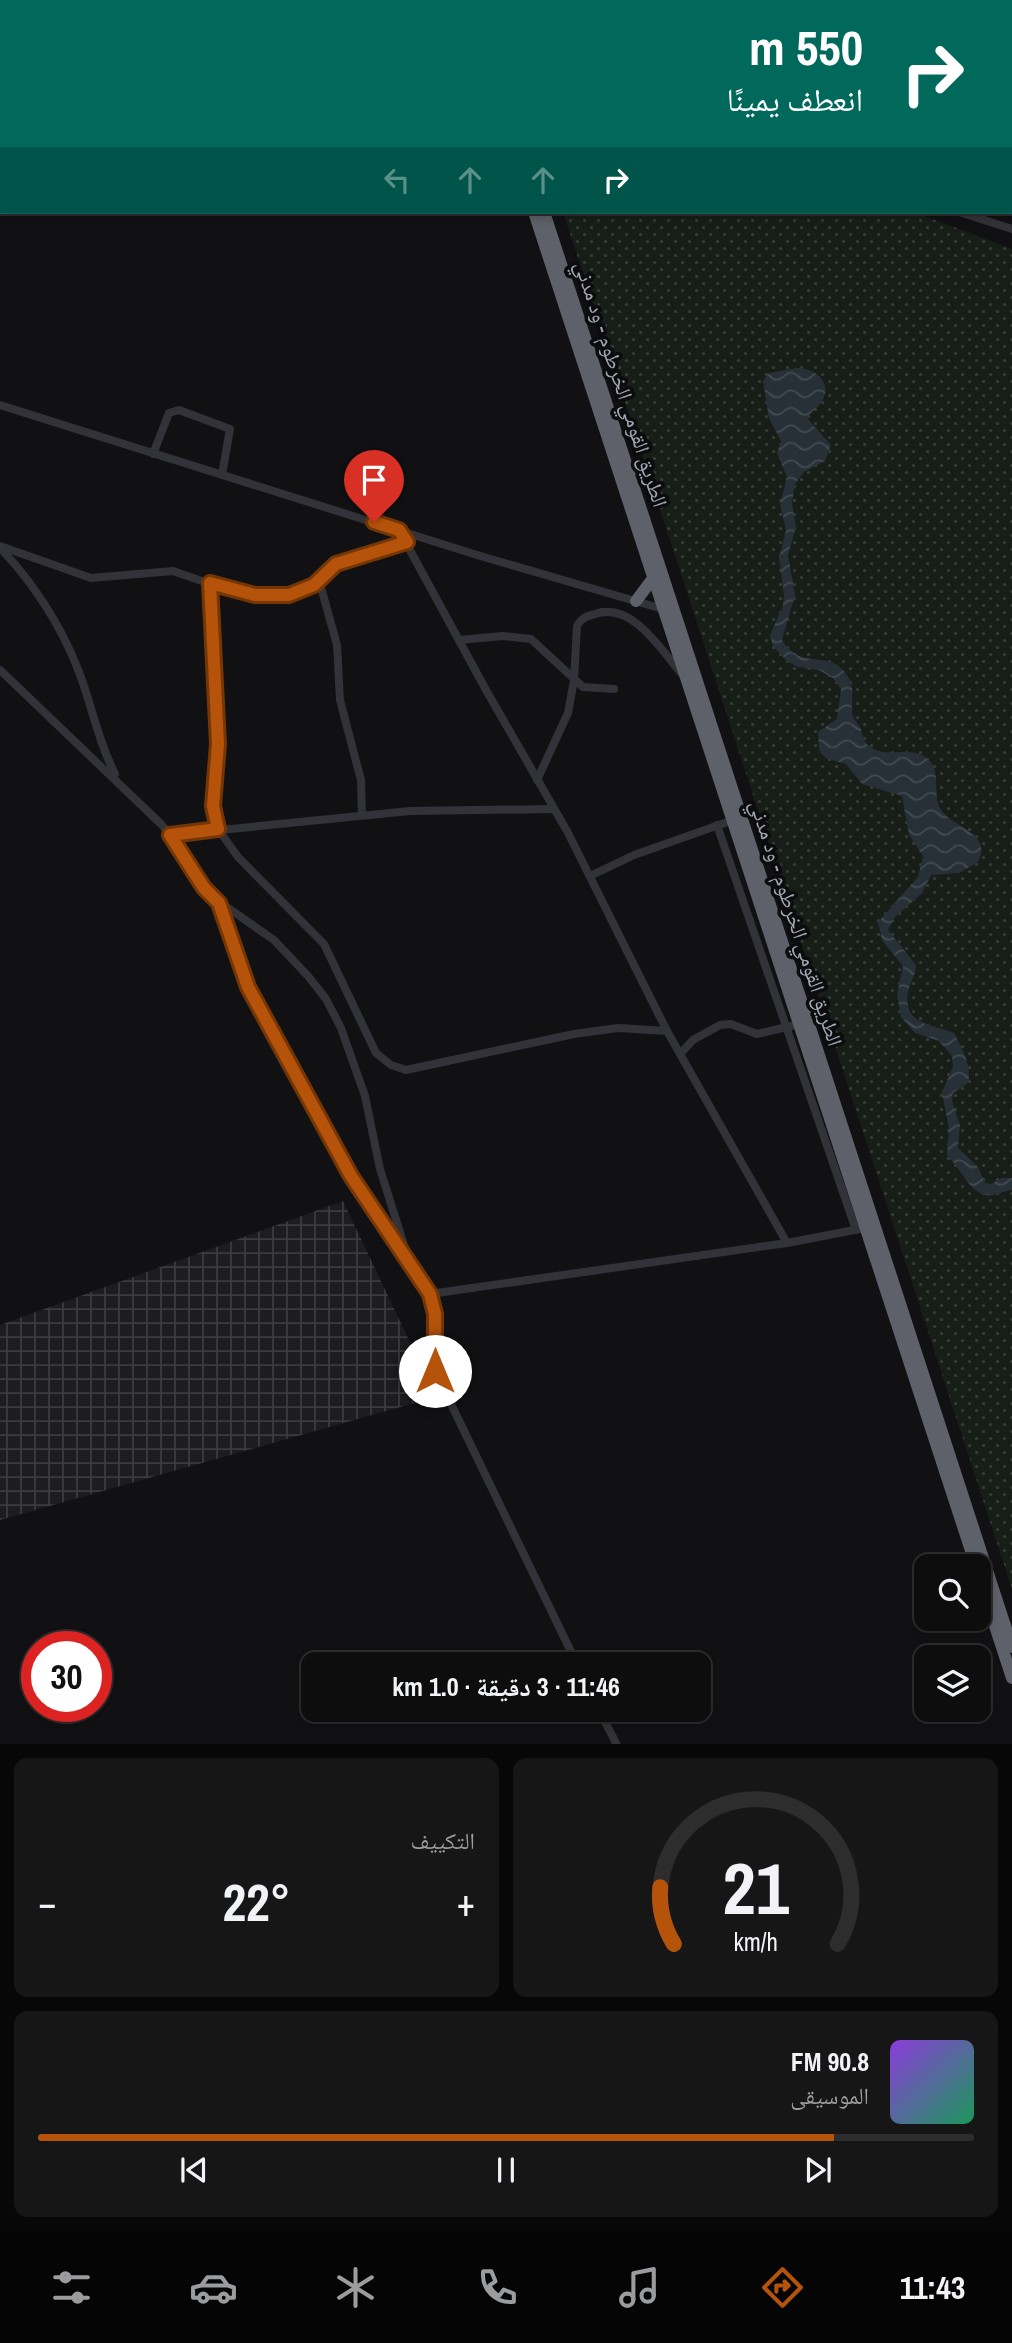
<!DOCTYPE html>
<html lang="ar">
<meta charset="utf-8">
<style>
:root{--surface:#0d0d0e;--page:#161617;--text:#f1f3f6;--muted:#9a9c9e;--line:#2d2d2e;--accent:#b45309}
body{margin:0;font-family:"Archivo Narrow","Noto Naskh Arabic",sans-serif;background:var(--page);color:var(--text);direction:rtl;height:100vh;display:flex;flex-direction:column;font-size:26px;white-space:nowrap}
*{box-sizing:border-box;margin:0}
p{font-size:23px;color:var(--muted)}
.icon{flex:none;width:38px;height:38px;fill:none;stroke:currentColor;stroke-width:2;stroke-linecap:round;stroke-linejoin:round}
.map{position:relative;height:1744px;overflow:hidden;direction:ltr}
.drawer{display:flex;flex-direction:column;gap:14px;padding:14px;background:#070708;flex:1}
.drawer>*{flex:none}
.banner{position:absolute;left:0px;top:0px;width:1013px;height:214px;box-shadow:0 4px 10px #0003,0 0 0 2px var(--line);direction:rtl;background:#00695c;color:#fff;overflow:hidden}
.buttons{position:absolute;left:914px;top:1554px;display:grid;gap:14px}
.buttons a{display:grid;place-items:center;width:77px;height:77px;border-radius:14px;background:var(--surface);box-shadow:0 4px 10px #0003,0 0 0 2px var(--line);font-size:35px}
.speed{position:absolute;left:21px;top:1631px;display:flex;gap:14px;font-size:35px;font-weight:700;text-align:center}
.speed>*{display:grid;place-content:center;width:91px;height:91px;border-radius:50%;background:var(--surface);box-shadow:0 4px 10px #0003,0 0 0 2px var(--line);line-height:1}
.speed .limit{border:10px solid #d22;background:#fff;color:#111}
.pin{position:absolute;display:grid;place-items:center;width:60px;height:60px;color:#fff;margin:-72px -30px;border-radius:50% 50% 50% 0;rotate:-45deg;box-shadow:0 0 7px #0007}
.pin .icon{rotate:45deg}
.me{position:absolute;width:77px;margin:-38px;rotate:0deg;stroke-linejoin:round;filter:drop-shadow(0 0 5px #0008)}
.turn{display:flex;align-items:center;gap:24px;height:147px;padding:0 35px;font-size:32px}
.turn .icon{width:91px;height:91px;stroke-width:2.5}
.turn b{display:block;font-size:49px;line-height:60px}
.lanes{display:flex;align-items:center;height:66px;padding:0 35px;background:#0003;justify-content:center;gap:35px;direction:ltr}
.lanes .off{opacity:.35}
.big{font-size:52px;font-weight:800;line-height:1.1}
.drawer .widget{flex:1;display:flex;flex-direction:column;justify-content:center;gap:10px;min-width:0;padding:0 24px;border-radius:14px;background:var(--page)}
.drawer .dial{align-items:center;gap:0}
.dial svg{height:182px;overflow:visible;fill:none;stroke:var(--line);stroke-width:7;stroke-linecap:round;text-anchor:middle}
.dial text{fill:var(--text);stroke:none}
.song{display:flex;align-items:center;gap:21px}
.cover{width:84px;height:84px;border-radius:10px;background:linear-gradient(135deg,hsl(270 70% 55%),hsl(150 70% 35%))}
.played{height:7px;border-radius:4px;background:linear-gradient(90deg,var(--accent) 85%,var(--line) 85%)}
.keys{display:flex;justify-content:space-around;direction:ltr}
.heat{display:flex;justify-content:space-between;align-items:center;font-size:38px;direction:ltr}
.drawer .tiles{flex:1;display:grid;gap:14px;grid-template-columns:1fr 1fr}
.widget:last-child{grid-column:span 2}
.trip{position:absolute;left:301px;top:1652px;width:410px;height:70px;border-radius:14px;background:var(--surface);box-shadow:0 4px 10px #0003,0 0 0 2px var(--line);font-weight:800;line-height:70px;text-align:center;direction:rtl}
.tab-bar{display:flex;height:112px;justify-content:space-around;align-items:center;background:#050506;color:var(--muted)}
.tab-bar .icon{width:49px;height:49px}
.tab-bar .on{color:var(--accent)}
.tab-bar b{font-size:32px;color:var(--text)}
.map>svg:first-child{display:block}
.industrial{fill:url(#industrial-grid)}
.grass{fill:url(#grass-dots)}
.water{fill:url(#water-waves)}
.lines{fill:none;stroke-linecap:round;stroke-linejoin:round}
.minor{stroke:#323338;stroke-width:8}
.highway{stroke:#5e6169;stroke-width:12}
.route-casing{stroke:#753606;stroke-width:18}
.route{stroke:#b45309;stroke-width:12}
.labels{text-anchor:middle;stroke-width:7;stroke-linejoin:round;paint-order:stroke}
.street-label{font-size:21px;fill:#a1a8b4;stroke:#0c0c0e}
</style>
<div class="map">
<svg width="1012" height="1745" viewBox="0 0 1012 1745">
<defs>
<pattern id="industrial-grid" width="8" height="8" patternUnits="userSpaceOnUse" patternTransform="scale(1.75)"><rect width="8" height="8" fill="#1d1d20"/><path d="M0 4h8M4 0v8" fill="none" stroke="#3b3b3e"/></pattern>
<pattern id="grass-dots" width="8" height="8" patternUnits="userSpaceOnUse" patternTransform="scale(1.75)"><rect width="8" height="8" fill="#171e18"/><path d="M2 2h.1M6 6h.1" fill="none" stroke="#363c37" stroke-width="1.8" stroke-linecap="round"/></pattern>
<pattern id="water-waves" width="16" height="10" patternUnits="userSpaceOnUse" patternTransform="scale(1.75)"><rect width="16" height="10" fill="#273037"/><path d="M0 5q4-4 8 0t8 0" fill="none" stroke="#434b52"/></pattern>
</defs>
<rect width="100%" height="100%" fill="#111113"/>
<path class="industrial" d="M343,1201L436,1397L0,1520V1325Z"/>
<g class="grass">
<path d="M498,0H973V2H499Z"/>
<path d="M563,212H914L1012,249V1589Z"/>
</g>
<path class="water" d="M797,368C815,368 833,382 822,401C818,408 811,411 807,418L831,445L825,461L804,472L795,484L792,503L796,527L788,555L795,595L782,640C800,670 824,651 842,669C857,684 851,695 852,713C853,719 857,722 860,727C863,734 862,741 869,746C886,760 908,745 925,757C944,768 930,795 942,811C954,828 993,833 978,862L959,873L931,875L922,893L894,918L888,930L916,965C916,975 910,982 908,992C902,1025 932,1024 954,1033C962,1048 972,1066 968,1083L953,1093L952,1101L960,1125L958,1148L978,1167L985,1183L991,1184L1002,1178H1012V1190C1003,1191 994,1197 985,1195C970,1192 958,1165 947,1155L949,1129L942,1092L953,1067L952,1056L939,1041L915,1033L901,1017L897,995L903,966L882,940L878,922L918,877L923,856L909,835L902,796L862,784L846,764L825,758L819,749L818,732L837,719L841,689L833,678L819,670L798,667L787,661L773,646L770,635L783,606L784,595L779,558L786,530L780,504L787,477L777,453L781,441L769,418L763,381L769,373Z"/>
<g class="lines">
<g class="minor">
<path d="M86,0L91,2"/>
<path d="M985,0V2"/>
<path d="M152,2L153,0"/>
<path d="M1012,36V35"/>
<path d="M0,141L2,140"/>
<path d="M1012,142V145"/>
<path d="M959,212L1012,229"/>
<path d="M0,405L477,555L666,610"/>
<path d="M153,454L169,413L179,410L230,429L222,475"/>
<path d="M399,530L486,690L567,831L667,1031L787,1243"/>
<path d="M0,546L91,578L173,571L219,587L268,597L298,593L314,585L336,564L407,543"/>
<path d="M0,548C33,582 62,627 79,672C92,706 98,741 115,774"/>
<path d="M319,580L337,645L340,700L361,780L362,815"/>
<path d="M210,583L218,744L212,795L218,829L238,857L324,944L376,1053L391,1065L406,1070L574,1034L618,1028L667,1031"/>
<path d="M459,640L503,636L531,639L583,687L614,689"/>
<path d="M0,670L161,824L181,848L211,896L274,940L308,976L326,999L341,1028L365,1096L380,1169L404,1245L414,1270L430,1294L436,1325L435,1371L577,1664"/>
<path d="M537,780L568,713L574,680L577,626C581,618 587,616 595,614C632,601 661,650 682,674"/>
<path d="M717,825L856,1230"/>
<path d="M170,835L410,811L554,809"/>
<path d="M590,876L634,855L733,820"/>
<path d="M219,904C242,981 280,1050 321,1120C348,1167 374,1212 405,1256"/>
<path d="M680,1054L693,1040L720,1025L731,1024L757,1034L799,1024"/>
<path d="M430,1294L787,1243L870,1227"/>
<path d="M599,1710L617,1745"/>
</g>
<g class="highway">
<path d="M467,0L468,2"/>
<path d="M476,0L477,2"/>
<path d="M534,212L976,1566"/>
<path d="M544,212L1012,1647"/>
<path d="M636,601L654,577"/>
<path d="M978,1574L1012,1678"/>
</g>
</g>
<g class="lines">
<defs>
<path id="route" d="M374,522L399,530L407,542L336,564L314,585L289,595H255L210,583L218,744L213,806L218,829L170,835L204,888L219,903L248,987L351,1176L430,1294L435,1314V1371"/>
</defs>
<use href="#route" class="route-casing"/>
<use href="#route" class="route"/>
</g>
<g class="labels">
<g class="street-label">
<text transform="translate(621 384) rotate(72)" y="7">الطريق القومي الخرطوم - ود مدني</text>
<text transform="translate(796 923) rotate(72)" y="7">الطريق القومي الخرطوم - ود مدني</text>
</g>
</g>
</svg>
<div class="buttons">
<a><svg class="icon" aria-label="search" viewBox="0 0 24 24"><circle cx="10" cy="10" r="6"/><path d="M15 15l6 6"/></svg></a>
<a><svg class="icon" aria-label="layers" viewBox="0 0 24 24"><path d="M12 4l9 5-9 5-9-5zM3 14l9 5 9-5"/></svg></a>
</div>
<div class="speed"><div class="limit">30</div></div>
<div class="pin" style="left:374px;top:522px;background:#d93025"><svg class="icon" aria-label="arrive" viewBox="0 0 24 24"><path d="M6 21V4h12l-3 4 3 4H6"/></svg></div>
<svg class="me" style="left:435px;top:1371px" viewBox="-20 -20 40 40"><circle r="19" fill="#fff"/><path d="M0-13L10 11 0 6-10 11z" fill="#b45309"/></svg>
<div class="trip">11:46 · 3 دقيقة · 1.0 km</div>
<div class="banner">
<div class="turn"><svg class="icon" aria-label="right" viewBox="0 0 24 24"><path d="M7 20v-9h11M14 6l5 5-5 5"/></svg><div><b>550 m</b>انعطف يمينًا</div></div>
<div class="lanes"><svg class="icon off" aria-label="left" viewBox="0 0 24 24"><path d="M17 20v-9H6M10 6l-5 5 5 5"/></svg><svg class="icon off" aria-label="ahead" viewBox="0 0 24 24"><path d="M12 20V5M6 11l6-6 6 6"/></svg><svg class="icon off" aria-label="ahead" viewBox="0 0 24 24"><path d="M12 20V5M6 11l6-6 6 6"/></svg><svg class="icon" aria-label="right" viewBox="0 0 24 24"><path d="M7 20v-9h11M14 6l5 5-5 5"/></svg></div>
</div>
</div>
<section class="drawer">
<div class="tiles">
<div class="widget dial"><svg viewBox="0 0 100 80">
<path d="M14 69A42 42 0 1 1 86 69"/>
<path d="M14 69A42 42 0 0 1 8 44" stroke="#b45309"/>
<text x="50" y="56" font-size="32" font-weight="700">21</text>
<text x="50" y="72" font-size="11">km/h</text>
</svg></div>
<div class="widget"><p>التكييف</p>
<div class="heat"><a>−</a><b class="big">22°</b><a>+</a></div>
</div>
<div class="widget">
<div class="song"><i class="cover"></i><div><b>90.8 FM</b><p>الموسيقى</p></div></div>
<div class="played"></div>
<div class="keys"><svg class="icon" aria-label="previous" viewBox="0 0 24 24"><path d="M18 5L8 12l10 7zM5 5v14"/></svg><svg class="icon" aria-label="pause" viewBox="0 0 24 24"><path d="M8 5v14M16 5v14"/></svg><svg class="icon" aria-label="next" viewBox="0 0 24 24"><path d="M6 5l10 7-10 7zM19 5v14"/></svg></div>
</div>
</div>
</section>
<nav class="tab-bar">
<b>11:43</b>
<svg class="icon on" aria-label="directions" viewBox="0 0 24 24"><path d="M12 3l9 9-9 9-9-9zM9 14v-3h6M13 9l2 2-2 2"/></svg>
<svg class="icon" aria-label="music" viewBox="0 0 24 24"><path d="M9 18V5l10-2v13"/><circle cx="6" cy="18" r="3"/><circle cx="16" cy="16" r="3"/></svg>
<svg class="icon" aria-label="phone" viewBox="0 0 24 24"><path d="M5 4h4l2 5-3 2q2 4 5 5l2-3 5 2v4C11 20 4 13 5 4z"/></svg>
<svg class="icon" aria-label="climate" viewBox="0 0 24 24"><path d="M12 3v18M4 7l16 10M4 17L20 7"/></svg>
<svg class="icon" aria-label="car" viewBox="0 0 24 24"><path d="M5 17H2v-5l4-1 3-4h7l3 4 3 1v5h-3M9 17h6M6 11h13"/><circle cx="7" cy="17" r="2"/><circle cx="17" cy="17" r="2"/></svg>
<svg class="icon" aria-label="filters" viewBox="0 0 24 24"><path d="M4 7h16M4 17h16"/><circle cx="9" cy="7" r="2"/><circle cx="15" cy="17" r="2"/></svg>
</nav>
